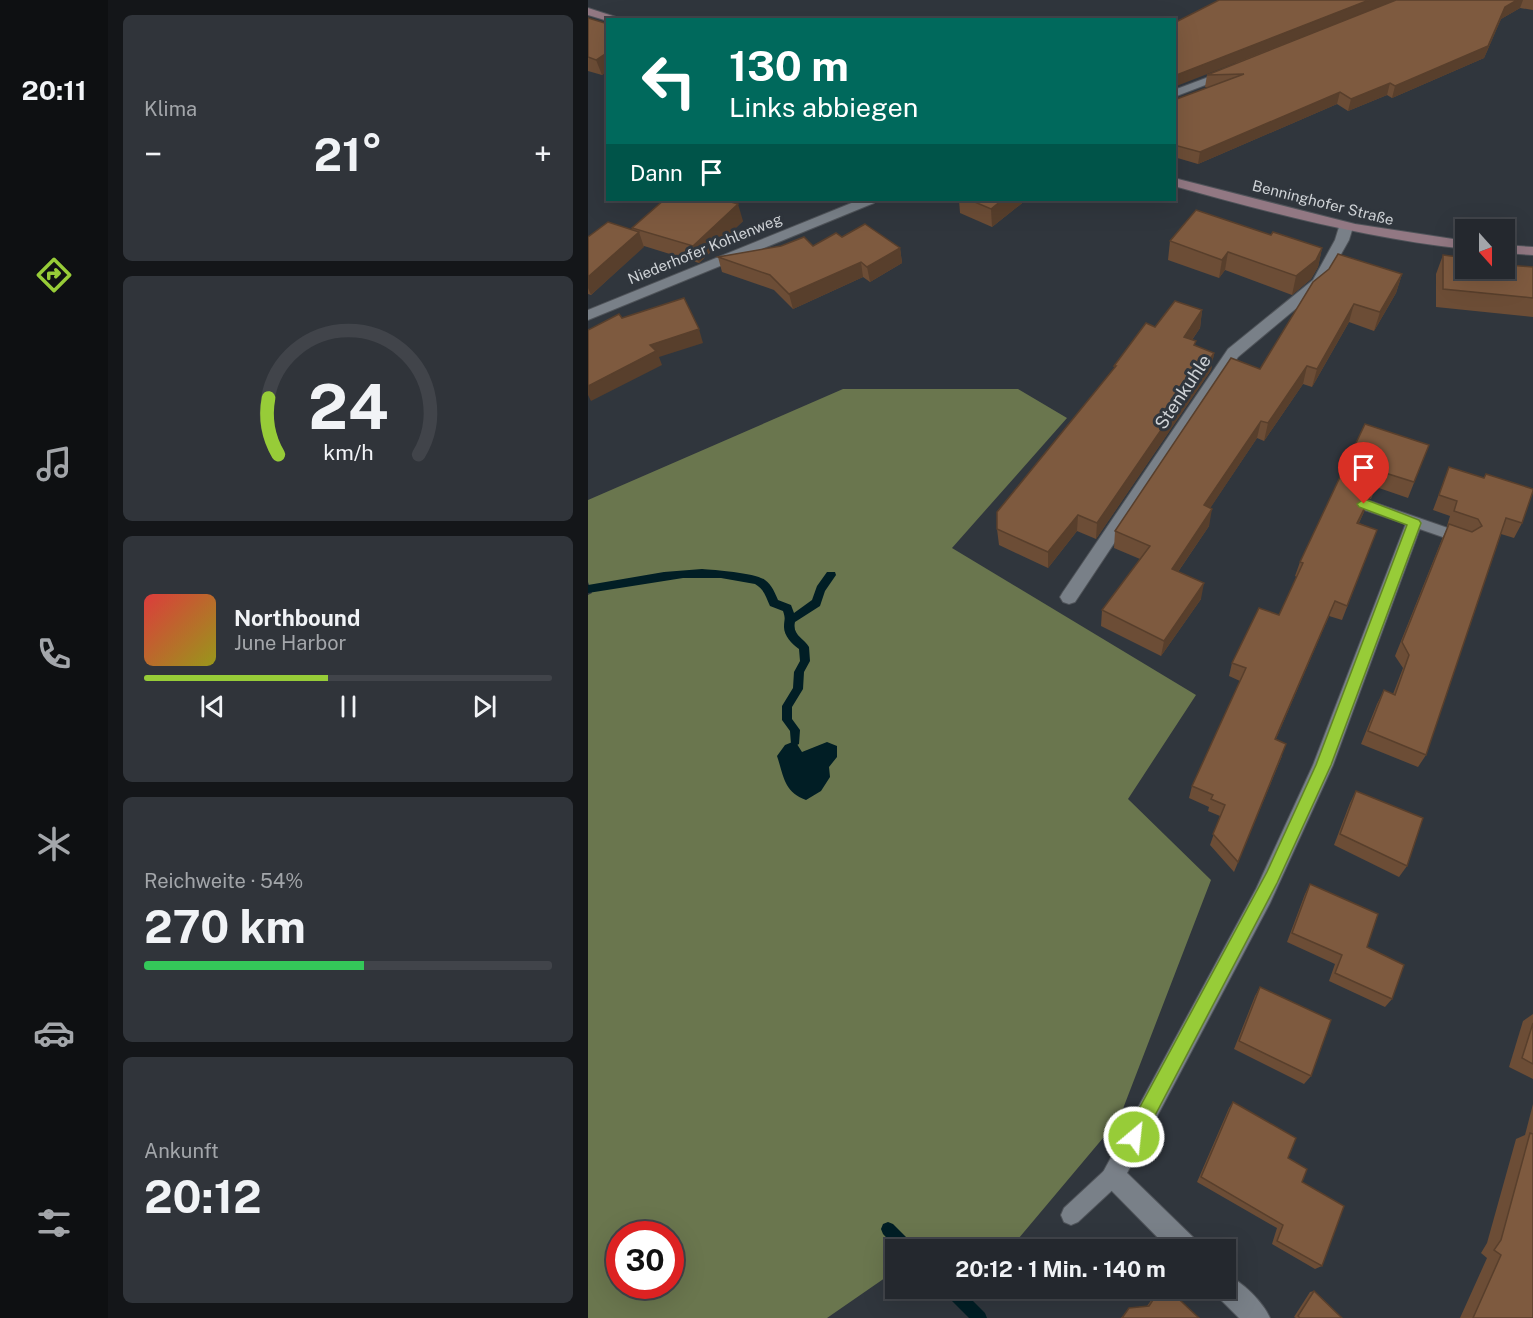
<!DOCTYPE html>
<html lang="de">
<meta charset="utf-8">
<style>
:root{--surface:#24282e;--page:#30343a;--text:#f1f3f6;--muted:#a3a6aa;--line:#41444a;--accent:#97cc38}
body{margin:0;font-family:"Public Sans",sans-serif;background:var(--page);color:var(--text);height:100vh;display:flex;flex-direction:column;font-size:22px;white-space:nowrap}
*{box-sizing:border-box;margin:0}
p{font-size:20px;color:var(--muted)}
.icon{flex:none;width:33px;height:33px;fill:none;stroke:currentColor;stroke-width:2;stroke-linecap:round;stroke-linejoin:round}
.map{position:relative;flex:1;overflow:hidden}
.sheet{display:flex;flex-direction:column;gap:15px;padding:15px;background:#141619;width:480px}
.sheet>*{flex:none}
.banner{position:absolute;left:18px;top:18px;width:570px;height:183px;border-radius:0px;box-shadow:0 6px 24px #0002,0 0 0 2px var(--line);background:#00695c;color:#fff;overflow:hidden}
.needle{width:39px;rotate:159deg}
.tools{position:absolute;left:867px;top:219px;display:grid;gap:12px}
.tools a{display:grid;place-items:center;width:60px;height:60px;border-radius:0px;background:var(--surface);box-shadow:0 6px 24px #0002,0 0 0 2px var(--line);font-size:30px}
.speed{position:absolute;left:18px;top:1221px;display:flex;gap:12px;font-size:30px;font-weight:700;text-align:center}
.speed>*{display:grid;place-content:center;width:78px;height:78px;border-radius:50%;background:var(--surface);box-shadow:0 6px 24px #0002,0 0 0 2px var(--line);line-height:1}
.speed .limit{border:9px solid #d22;background:#fff;color:#111}
.pin{position:absolute;display:grid;place-items:center;width:51px;height:51px;color:#fff;margin:-62px -26px;border-radius:50% 50% 50% 0;rotate:-45deg;box-shadow:0 0 6px #0007}
.pin .icon{rotate:45deg}
.me{position:absolute;width:66px;margin:-33px;rotate:28deg;stroke-linejoin:round;filter:drop-shadow(0 0 4px #0008)}
.turn{display:flex;align-items:center;gap:21px;height:126px;padding:0 24px;font-size:27px}
.turn .icon{width:78px;height:78px;stroke-width:2.5}
.turn b{display:block;font-size:42px;line-height:51px}
.then{display:flex;align-items:center;height:57px;padding:0 24px;background:#0003;gap:12px;font-size:22px}
.big{font-size:45px;font-weight:700;line-height:1.1}
.sheet .card{flex:1;display:flex;flex-direction:column;justify-content:center;gap:9px;min-width:0;padding:0 21px;border-radius:9px;background:var(--page)}
.sheet .dial{align-items:center;gap:0}
.dial svg{height:156px;overflow:visible;fill:none;stroke:var(--line);stroke-width:7;stroke-linecap:round;text-anchor:middle}
.dial text{fill:var(--text);stroke:none}
.song{display:flex;align-items:center;gap:18px}
.cover{width:72px;height:72px;border-radius:9px;background:linear-gradient(135deg,hsl(0 70% 55%),hsl(60 70% 35%))}
.played{height:6px;border-radius:3px;background:linear-gradient(90deg,var(--accent) 45%,var(--line) 45%)}
.keys{display:flex;justify-content:space-around;direction:ltr}
.heat{display:flex;justify-content:space-between;align-items:center;font-size:33px;direction:ltr}
.charge{height:9px;border-radius:4px;background:linear-gradient(90deg,#34c759 54%,var(--line) 0)}
.trip{position:absolute;left:297px;top:1239px;width:351px;height:60px;border-radius:0px;background:var(--surface);box-shadow:0 6px 24px #0002,0 0 0 2px var(--line);font-weight:700;line-height:60px;text-align:center}
main{display:flex;flex:1;min-height:0}
.menu{display:flex;flex-direction:column;width:108px;justify-content:space-around;align-items:center;background:#0e1012;color:var(--muted)}
.menu .icon{width:42px;height:42px}
.menu .current{color:var(--accent)}
.menu b{font-size:27px;color:var(--text)}
.map>svg:first-child{display:block}
.forest{fill:#6a764e;fill-rule:evenodd}
.water{fill:#011e25}
.lines{fill:none;stroke-linecap:round;stroke-linejoin:round}
.stream{fill:#011e25;fill-rule:evenodd}
.service-casing{stroke:#4f5359;stroke-width:2}
.minor-casing{stroke:#4f5359;stroke-width:2}
.secondary-casing{stroke:#4f5359;stroke-width:2}
.service{fill:#798088;fill-rule:evenodd}
.minor{fill:#798088;fill-rule:evenodd}
.secondary{fill:#927883;fill-rule:evenodd}
.wall{fill:#6c4d36}
.shaded-wall{fill:#583f2c}
.building{fill:#7e5a3f;stroke:#583f2c;stroke-width:1.5}
.route{fill:#97cc38;stroke:#628524;stroke-width:1.5}
.labels{text-anchor:middle;stroke-width:6;stroke-linejoin:round;paint-order:stroke}
.far-street-label{font-size:15px;fill:#ced2d6;stroke:#30363d}
.street-label{font-size:18px;fill:#ced2d6;stroke:#30363d}
</style>
<main>
<nav class="menu">
<b>20:11</b>
<svg class="icon current" aria-label="directions" viewBox="0 0 24 24"><path d="M12 3l9 9-9 9-9-9zM9 14v-3h6M13 9l2 2-2 2"/></svg>
<svg class="icon" aria-label="music" viewBox="0 0 24 24"><path d="M9 18V5l10-2v13"/><circle cx="6" cy="18" r="3"/><circle cx="16" cy="16" r="3"/></svg>
<svg class="icon" aria-label="phone" viewBox="0 0 24 24"><path d="M5 4h4l2 5-3 2q2 4 5 5l2-3 5 2v4C11 20 4 13 5 4z"/></svg>
<svg class="icon" aria-label="climate" viewBox="0 0 24 24"><path d="M12 3v18M4 7l16 10M4 17L20 7"/></svg>
<svg class="icon" aria-label="car" viewBox="0 0 24 24"><path d="M5 17H2v-5l4-1 3-4h7l3 4 3 1v5h-3M9 17h6M6 11h13"/><circle cx="7" cy="17" r="2"/><circle cx="17" cy="17" r="2"/></svg>
<svg class="icon" aria-label="filters" viewBox="0 0 24 24"><path d="M4 7h16M4 17h16"/><circle cx="9" cy="7" r="2"/><circle cx="15" cy="17" r="2"/></svg>
</nav>
<section class="sheet">
<div class="card"><p>Klima</p>
<div class="heat"><a>−</a><b class="big">21°</b><a>+</a></div>
</div>
<div class="card dial"><svg viewBox="0 0 100 80">
<path d="M14 69A42 42 0 1 1 86 69"/>
<path d="M14 69A42 42 0 0 1 9 40" stroke="#97cc38"/>
<text x="50" y="56" font-size="32" font-weight="700">24</text>
<text x="50" y="72" font-size="11">km/h</text>
</svg></div>
<div class="card">
<div class="song"><i class="cover"></i><div><b>Northbound</b><p>June Harbor</p></div></div>
<div class="played"></div>
<div class="keys"><svg class="icon" aria-label="previous" viewBox="0 0 24 24"><path d="M18 5L8 12l10 7zM5 5v14"/></svg><svg class="icon" aria-label="pause" viewBox="0 0 24 24"><path d="M8 5v14M16 5v14"/></svg><svg class="icon" aria-label="next" viewBox="0 0 24 24"><path d="M6 5l10 7-10 7zM19 5v14"/></svg></div>
</div>
<div class="card"><p>Reichweite · 54%</p><b class="big">270 km</b><div class="charge"></div></div>
<div class="card"><p>Ankunft</p><b class="big">20:12</b></div>
</section>
<div class="map">
<svg width="945" height="1318" viewBox="0 0 945 1318">
<rect width="100%" height="100%" fill="#30363d"/>
<path class="forest" d="M255,389H430L479,418L364,548L608,695L540,799L623,880L531,1119L426,1244L392,1249L308,1250L307,1271L239,1318H0V595L4,593L0,582V500ZM32,1234H82V1286H32Z"/>
<path class="water" d="M207,741L214,752L239,742L249,746V757L241,767L242,777L233,791L218,800C196,792 196,777 189,756L197,745Z"/>
<g class="lines">
<g class="stream">
<path d="M114,569C127,570 168,573 177,580C184,585 187,593 190,600L203,605L206,613L224,600L229,586L239,572H247L248,575L237,591L232,606L207,622C204,635 216,638 221,647L222,661L216,672L215,689L204,707V719L212,730L211,744L207,746L203,744L202,731L194,720V706L205,688L206,672L212,661L211,649C204,644 196,636 196,627C196,619 198,620 195,611L182,606C178,597 176,589 167,584L133,578H95L0,593V585L76,572Z"/>
<path d="M300,1222L305,1224L326,1245L328,1250H310L295,1234L293,1229L295,1224Z"/>
<path d="M354,1288H372L397,1313L399,1318H381L356,1293Z"/>
</g>
<defs>
<g id="service">
<path d="M776,499L880,535L882,539L875,544L771,508L769,504L771,500Z"/>
<path d="M525,1166L532,1169L535,1176L532,1183L490,1222L483,1225L476,1222L473,1215L476,1208L518,1169Z"/>
</g>
<g id="minor">
<path d="M642,69L646,70V74L586,97V90Z"/>
<path d="M271,200H287L286,203L0,320V310Z"/>
<path d="M758,223L765,227L761,240L735,286L650,357L487,602L481,604L475,602L472,597L475,592L640,349L725,280L747,240L751,227Z"/>
<path d="M826,517L832,519L834,523L745,765L682,903L539,1173L609,1241L612,1250H582L517,1184L513,1176L668,889L725,765L818,523L820,519Z"/>
<path d="M638,1275C654,1281 675,1302 682,1318H651L629,1296L626,1288H638Z"/>
</g>
<g id="secondary">
<path d="M0,8L31,18L32,20L20,21L0,15Z"/>
<path d="M586,178L767,224L878,241V249C778,238 683,213 586,186Z"/>
<path d="M916,245L945,247V255L916,253Z"/>
</g>
</defs>
<use href="#service" class="service-casing"/>
<use href="#minor" class="minor-casing"/>
<use href="#secondary" class="secondary-casing"/>
<use href="#service" class="service"/>
<use href="#minor" class="minor"/>
<use href="#secondary" class="secondary"/>
</g>
<g class="wall">
<path d="M631,0H945V10L932,8L913,19L896,58L804,98L799,95L760,111L749,104L610,164L586,157V100L621,87H617L619,75L648,63Z"/>
<path d="M0,18L20,24V71L14,75L0,71Z"/>
<path d="M371,200H438L404,227L372,213Z"/>
<path d="M155,221L111,263L56,246L3,295L0,294V237L44,230V228Z"/>
<path d="M683,235L734,248L730,267L723,279L704,295L637,270L631,278L580,260L582,241Z"/>
<path d="M254,237L312,248L314,263L282,282L275,277L205,309L186,290L134,272L130,257L225,246Z"/>
<path d="M855,255L921,265L945,267V317L848,307V274Z"/>
<path d="M814,274L808,293L786,331L761,322L724,387L715,384L676,441L669,438L622,508L621,526L590,572L613,599L573,656L513,626L514,610L552,559L526,548L527,531L672,369L725,282Z"/>
<path d="M614,310L612,328L604,340L608,346L626,353L623,370L508,539L489,531L460,568L411,545L409,529L526,369V366L567,327Z"/>
<path d="M777,424L841,445L820,498L788,487L783,499H781L776,512L771,523L789,530L754,620L741,616L688,739L694,756L646,872L622,845L632,816L620,811L621,807L601,798L604,786L652,681L641,676L644,663L691,615L709,577L707,576L712,562Z"/>
<path d="M861,467L934,523L926,538L913,534L838,755L830,767L773,744L789,704L796,690L805,694L815,668L807,656L854,539L860,526H859L862,516L845,510Z"/>
<path d="M768,791L819,866L811,877L746,845L762,803Z"/>
<path d="M722,884L779,947L804,999L797,1007L741,981L747,964L699,942L717,894Z"/>
<path d="M672,987L723,1076L716,1084L646,1049L667,996Z"/>
<path d="M945,1014V1079L921,1067L935,1021Z"/>
<path d="M645,1102L700,1158L714,1182L734,1266L727,1269L684,1244L689,1228L609,1182L641,1108Z"/>
<path d="M945,1104V1318H872L899,1258L893,1253L899,1243L928,1139L937,1135Z"/>
<path d="M572,1288H579L611,1318H533L541,1308L559,1306Z"/>
<path d="M726,1291L754,1318H708L706,1317L722,1292Z"/>
</g>
<g class="shaded-wall">
<path d="M781,0H809L586,87V76Z"/>
<path d="M929,0H935L932,8L913,19L896,58L804,98L807,86L917,7Z"/>
<path d="M20,52V71L14,75L8,60Z"/>
<path d="M802,83L799,95L760,111L763,99Z"/>
<path d="M752,92L749,104L610,164L612,152Z"/>
<path d="M414,200H438L404,227L403,209Z"/>
<path d="M150,204L155,221L111,263L105,246Z"/>
<path d="M51,232L56,247L3,295L0,288V277Z"/>
<path d="M312,248L314,263L282,282L279,267Z"/>
<path d="M734,248L730,267L723,279L704,295L708,276Z"/>
<path d="M640,252L637,270L631,278L634,260Z"/>
<path d="M273,262L275,277L205,309L201,294Z"/>
<path d="M814,274L808,293L786,331L792,312Z"/>
<path d="M766,304L761,322L724,387L729,369Z"/>
<path d="M614,310L612,328L594,354L596,337Z"/>
<path d="M111,329L115,343L71,357L74,365L3,401L0,395V386L62,345Z"/>
<path d="M626,353L623,370L508,539L509,523Z"/>
<path d="M719,366L715,384L676,441L680,423Z"/>
<path d="M673,421L669,438L613,522L616,505Z"/>
<path d="M782,497L776,512L763,538L769,523Z"/>
<path d="M624,509L621,526L581,585L584,569Z"/>
<path d="M490,515L489,531L460,568V552Z"/>
<path d="M616,583L613,599L573,656L576,641Z"/>
<path d="M747,601L741,616L682,752L687,739Z"/>
</g>
<g class="building">
<path d="M631,0H781L586,76V23Z"/>
<path d="M808,0H929L917,7L900,46L807,86L802,83L763,99L752,92L612,152L586,145V100L656,74L619,75Z"/>
<path d="M0,18L20,24V52L8,60L0,57Z"/>
<path d="M76,200H136L150,204L105,246L44,228Z"/>
<path d="M382,200H414L403,209Z"/>
<path d="M608,210L683,235L685,232L734,248L728,260L708,276L640,252L634,260L582,241Z"/>
<path d="M20,222L51,232L0,277V237Z"/>
<path d="M277,224L312,248L279,267L273,262L201,294L182,275L130,257L193,246L216,237L225,246L248,233L254,237Z"/>
<path d="M750,254L814,274L792,312L766,304L729,369L719,366L680,423L673,421L616,505L624,509L584,569L616,583L576,641L514,610L562,546L527,531L643,358L672,369L725,282L741,269Z"/>
<path d="M855,255L878,258V268H916V262L921,263V265L945,267V298L855,289Z"/>
<path d="M96,298L111,329L62,345L68,351L0,386V330L31,314L34,318Z"/>
<path d="M587,301L614,310L596,337L608,341L606,345L626,353L509,523L490,515L460,552L409,529V512L528,366H526L558,323L567,327Z"/>
<path d="M777,424L841,445L826,482L794,472L789,484L776,482L772,488L774,494L782,497L769,523L789,530L759,606L747,601L687,739L698,744L650,862L625,834L637,805L623,799L625,795L604,786L658,668L644,663L671,608L691,615L715,563L712,562Z"/>
<path d="M861,467L896,478L898,474L945,489V491L934,523L918,518L838,755L780,731L796,690L807,695L821,655L814,642L861,524L884,532L894,526L890,519L866,511L869,501L851,495Z"/>
<path d="M768,791L835,818L819,866L752,834Z"/>
<path d="M722,884L790,914L779,947L816,965L804,999L747,973L754,955L704,933Z"/>
<path d="M672,987L743,1020L723,1076L651,1041Z"/>
<path d="M945,1023V1064L934,1058Z"/>
<path d="M645,1102L708,1138L700,1158L719,1169L714,1182L756,1206L734,1266L689,1241L695,1225L613,1177Z"/>
<path d="M942,1133L945,1134V1318H885L913,1255L906,1250L913,1240Z"/>
<path d="M573,1288H579L611,1318H534L541,1308L561,1306Z"/>
<path d="M726,1291L754,1318H712L710,1316Z"/>
</g>
<path class="route" d="M776,499L831,520L833,523L743,765L689,883L552,1144L546,1146L539,1144L537,1137L539,1131L679,872L728,765L819,525L771,507L769,504Z"/>
<g class="labels">
<g class="far-street-label">
<text transform="translate(735 203) rotate(14)" y="5">Benninghofer Straße</text>
<text transform="translate(117 249) rotate(-22)" y="5">Niederhofer Kohlenweg</text>
</g>
<g class="street-label">
<text transform="translate(595 392) rotate(-56)" y="6">Stenkuhle</text>
</g>
</g>
</svg>
<div class="tools">
<a><svg class="needle" viewBox="-14 -14 28 28"><path d="M0-13l5 13h-10z" fill="#e53935"/><path d="M0 13l5-13h-10z" fill="#a3a6aa"/></svg></a>
</div>
<div class="speed"><div class="limit">30</div></div>
<div class="pin" style="left:776px;top:504px;background:#d93025"><svg class="icon" aria-label="arrive" viewBox="0 0 24 24"><path d="M6 21V4h12l-3 4 3 4H6"/></svg></div>
<svg class="me" style="left:546px;top:1137px" viewBox="-20 -20 40 40"><circle r="17" fill="#97cc38" stroke="#fff" stroke-width="3"/><path d="M0-11L8 9 0 5-8 9z" fill="#fff"/></svg>
<div class="trip">20:12 · 1 Min. · 140 m</div>
<div class="banner">
<div class="turn"><svg class="icon" aria-label="left" viewBox="0 0 24 24"><path d="M17 20v-9H6M10 6l-5 5 5 5"/></svg><div><b>130 m</b>Links abbiegen</div></div>
<div class="then">Dann<svg class="icon" aria-label="arrive" viewBox="0 0 24 24"><path d="M6 21V4h12l-3 4 3 4H6"/></svg></div>
</div>
</div>
</main>
